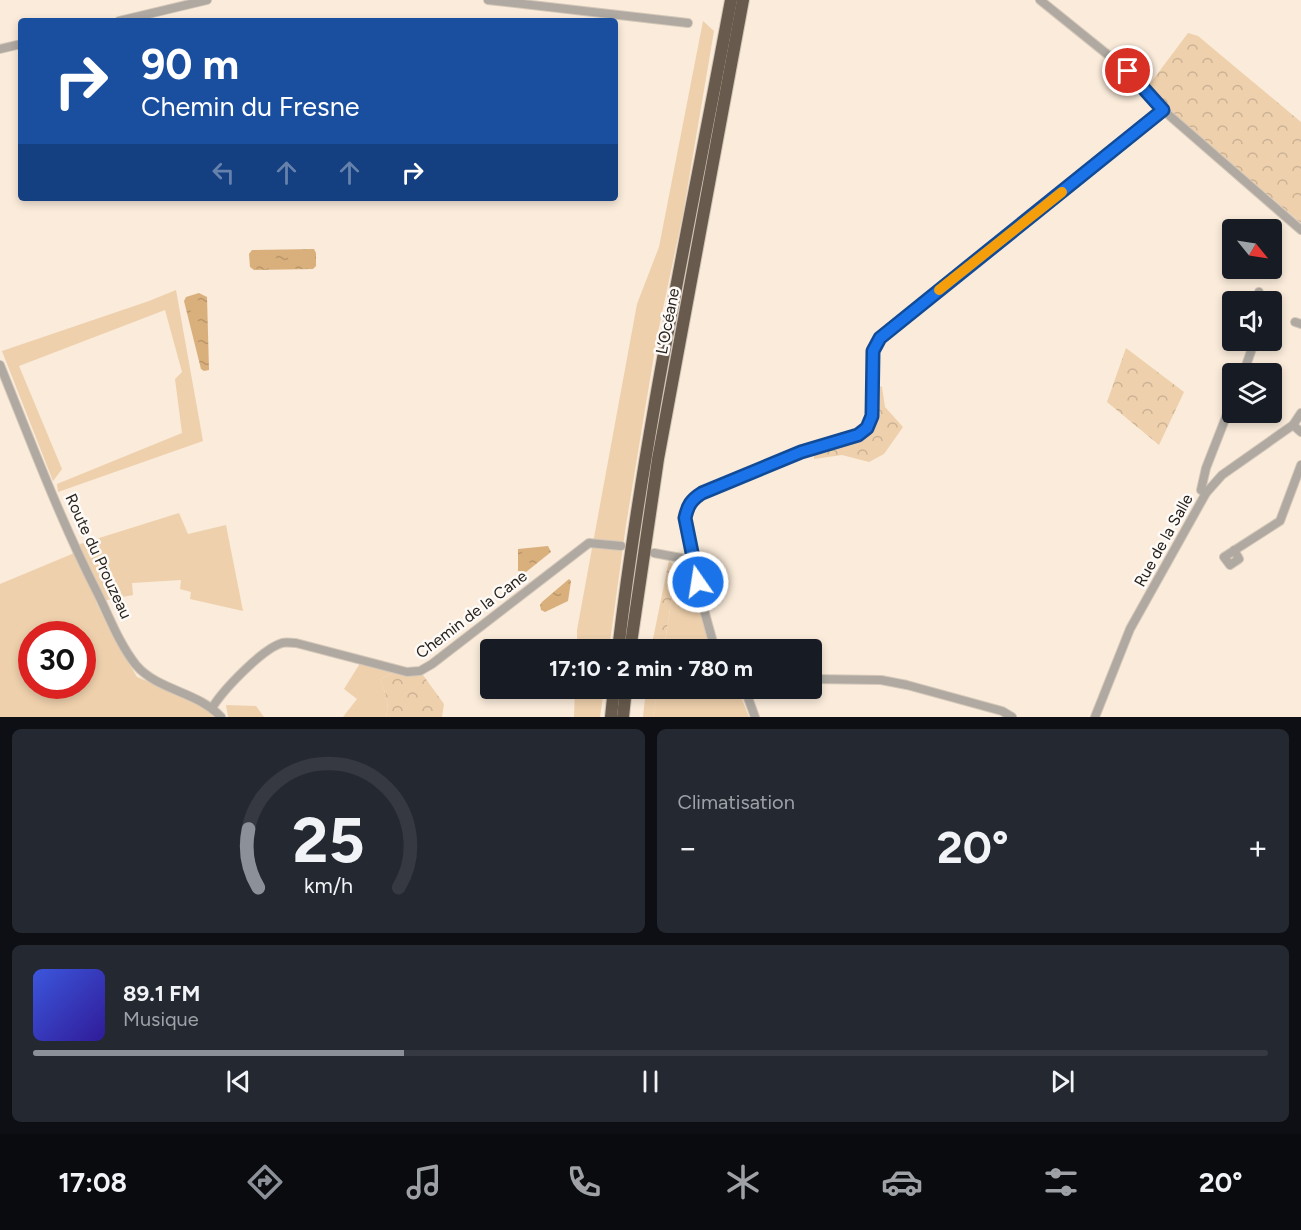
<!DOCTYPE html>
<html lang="fr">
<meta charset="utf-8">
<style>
:root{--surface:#171b24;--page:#242831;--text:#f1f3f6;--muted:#9ea1a6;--line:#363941;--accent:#8c9099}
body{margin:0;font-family:Figtree,sans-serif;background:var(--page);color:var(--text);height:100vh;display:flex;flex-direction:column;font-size:22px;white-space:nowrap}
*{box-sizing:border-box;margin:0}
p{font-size:20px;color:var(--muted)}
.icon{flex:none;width:33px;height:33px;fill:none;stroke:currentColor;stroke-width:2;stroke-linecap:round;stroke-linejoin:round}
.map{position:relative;height:717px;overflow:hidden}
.details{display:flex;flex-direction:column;gap:12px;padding:12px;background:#0d0f14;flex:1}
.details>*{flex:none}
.banner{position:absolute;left:18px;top:18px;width:600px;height:183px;border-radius:6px;box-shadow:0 3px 9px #0003;background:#1a4fa0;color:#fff;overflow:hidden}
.needle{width:39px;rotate:120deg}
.buttons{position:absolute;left:1222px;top:219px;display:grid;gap:12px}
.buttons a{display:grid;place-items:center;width:60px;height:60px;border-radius:6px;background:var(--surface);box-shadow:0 3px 9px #0003;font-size:30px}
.speed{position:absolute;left:18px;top:621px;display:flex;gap:12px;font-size:30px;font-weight:700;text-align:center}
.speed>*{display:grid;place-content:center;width:78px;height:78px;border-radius:50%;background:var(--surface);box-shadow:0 3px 9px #0003;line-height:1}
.speed .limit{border:9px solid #d22;background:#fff;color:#111}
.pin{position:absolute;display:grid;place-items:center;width:51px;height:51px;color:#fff;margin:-26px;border:3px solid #fff;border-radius:50%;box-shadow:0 2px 6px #0007}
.me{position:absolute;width:66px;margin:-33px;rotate:347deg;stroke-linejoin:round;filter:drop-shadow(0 0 4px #0008)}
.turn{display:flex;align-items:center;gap:21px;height:126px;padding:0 24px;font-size:27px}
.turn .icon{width:78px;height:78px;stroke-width:2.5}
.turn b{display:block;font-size:42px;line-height:51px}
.lanes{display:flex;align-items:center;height:57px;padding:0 24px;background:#0003;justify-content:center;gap:30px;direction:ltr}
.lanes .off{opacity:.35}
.big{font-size:45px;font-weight:700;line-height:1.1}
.details .widget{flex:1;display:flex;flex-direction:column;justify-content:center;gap:9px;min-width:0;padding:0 21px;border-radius:9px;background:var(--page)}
.details .dial{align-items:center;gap:0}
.dial svg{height:156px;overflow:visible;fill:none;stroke:var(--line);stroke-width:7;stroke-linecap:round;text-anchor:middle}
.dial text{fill:var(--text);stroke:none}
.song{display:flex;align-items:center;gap:18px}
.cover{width:72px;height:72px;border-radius:9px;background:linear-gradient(135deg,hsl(230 70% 55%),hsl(250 70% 35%))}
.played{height:6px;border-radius:3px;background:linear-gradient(90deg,var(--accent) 30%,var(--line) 30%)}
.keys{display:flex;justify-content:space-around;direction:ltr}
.heat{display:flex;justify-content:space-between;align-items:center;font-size:33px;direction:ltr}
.details .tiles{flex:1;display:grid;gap:12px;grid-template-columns:1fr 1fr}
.widget:last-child{grid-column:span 2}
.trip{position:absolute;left:480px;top:639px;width:342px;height:60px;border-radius:6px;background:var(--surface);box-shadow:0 3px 9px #0003;font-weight:700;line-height:60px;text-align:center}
.tabs{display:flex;height:96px;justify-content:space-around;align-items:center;background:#090b0e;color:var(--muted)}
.tabs .icon{width:42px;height:42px}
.tabs .current{color:var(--accent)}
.tabs b{font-size:27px;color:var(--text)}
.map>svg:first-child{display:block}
.grass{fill:#eed0ac;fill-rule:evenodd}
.forest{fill:url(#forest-crowns)}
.water{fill:url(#water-ripples)}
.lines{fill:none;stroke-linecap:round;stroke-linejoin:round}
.minor-casing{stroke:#d4c7b8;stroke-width:10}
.highway-casing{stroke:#d4c7b8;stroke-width:14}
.minor{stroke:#afa9a2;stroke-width:8}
.highway{stroke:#685b4d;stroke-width:12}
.route-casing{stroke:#114b97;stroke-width:15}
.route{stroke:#1a73e8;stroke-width:10}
.slow{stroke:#f59e0b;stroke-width:10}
.labels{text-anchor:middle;stroke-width:5;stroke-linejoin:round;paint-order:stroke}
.street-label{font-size:16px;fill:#28231d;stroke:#fdfaf7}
</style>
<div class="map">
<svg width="1301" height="717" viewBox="0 0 1301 717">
<defs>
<pattern id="forest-crowns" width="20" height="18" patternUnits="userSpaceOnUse" patternTransform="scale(1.5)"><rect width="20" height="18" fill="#eed0ac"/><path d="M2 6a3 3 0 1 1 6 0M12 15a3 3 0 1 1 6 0" fill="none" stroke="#ccb294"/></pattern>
<pattern id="water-ripples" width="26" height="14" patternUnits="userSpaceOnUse" patternTransform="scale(1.5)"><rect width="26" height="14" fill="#d9af7c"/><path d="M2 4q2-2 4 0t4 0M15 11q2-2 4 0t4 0" fill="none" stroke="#ba966b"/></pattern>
</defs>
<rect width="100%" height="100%" fill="#faebda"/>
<g class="grass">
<path d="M703,21L714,31L683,214L657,337L626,525L609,649L577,650V630L637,304L659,247Z"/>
<path d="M176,290L203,441L58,492L57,484L182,433L175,379L182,372L165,310L19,366L62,469L53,481L2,351L149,301Z"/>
<path d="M179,513L188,534L226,525L243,611L190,599L191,592L180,589L181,580L132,583L133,595L96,602L112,634L137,677L186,697L207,710L214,717H0V584L72,554L80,544ZM32,634H82V686H32Z"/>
<path d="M676,568L687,571L713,649L664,650Z"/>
<path d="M364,657L404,668L380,679C385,693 390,702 386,717H343L357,699L344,689Z"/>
<path d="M658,688L738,689L749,717H653Z"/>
<path d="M575,689H604L600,717H574Z"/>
<path d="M226,705L256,706L264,717H228Z"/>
</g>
<g class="forest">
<path d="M1188,33L1198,36L1301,122V223L1173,115L1149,85Z"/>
<path d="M1126,348L1184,392L1159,445L1107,402Z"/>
<path d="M877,385L882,387L885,407L903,427L884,454L869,462L842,455L814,459V456L809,453C860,439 878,446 877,385Z"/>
<path d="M669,560L676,568L664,649H651Z"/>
<path d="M404,668L423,675L444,704L442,717H386C390,702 385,693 380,679Z"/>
<path d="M646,689H658L653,717H643Z"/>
</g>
<g class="water">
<path d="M314,249L316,253V266L313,269L254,270L250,267L249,254L252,250Z"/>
<path d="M199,293L207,297L209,370L204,371L201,369L184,301L186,297Z"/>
<path d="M548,546L551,552L526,572L518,571V549Z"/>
<path d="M569,579L571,581L568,601L545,612L541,610L540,605L542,602Z"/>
</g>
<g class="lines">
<defs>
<g id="minor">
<path d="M488,0L688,23"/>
<path d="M1040,0L1128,71L1163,110L1301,230"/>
<path d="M119,21L207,0"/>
<path d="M0,49L21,44"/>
<path d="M1259,292L1260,302"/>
<path d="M1295,322L1301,324"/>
<path d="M0,365C31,442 61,522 99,596C110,619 120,645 136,665C158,691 197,691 221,717"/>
<path d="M1243,374L1255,340"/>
<path d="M1293,425L1301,432"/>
<path d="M1206,493L1201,490L1206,468L1233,399"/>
<path d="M1234,550L1239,559L1230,565L1224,557L1280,521L1301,465"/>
<path d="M654,553L692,560"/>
<path d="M715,650C708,622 680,533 687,510C689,501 695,498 702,493L801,452L858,435L867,428L872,416L874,351L880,338L1163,110"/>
<path d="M812,679L881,680L907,685L1002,711L1012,717"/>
<path d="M742,688L747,695L755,717"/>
<path d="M212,708C223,690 262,649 282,643C286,642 292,643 296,643L407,672L420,671L432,664L589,543L621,546"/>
<path d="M1095,717L1130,629L1206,493L1222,475L1293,425L1301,413"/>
</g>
<g id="highway">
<path d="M618,650C644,431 691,216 731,0"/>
<path d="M630,650L658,459L743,0"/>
<path d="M611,717L614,688"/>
<path d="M623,717L626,688"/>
</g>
</defs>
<use href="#minor" class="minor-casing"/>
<use href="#highway" class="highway-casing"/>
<use href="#minor" class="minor"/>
<use href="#highway" class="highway"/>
</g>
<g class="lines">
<defs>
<path id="route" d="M698,582L685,518C688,505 691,500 702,493L801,452L858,435L867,428L872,416L873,351L880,338L1163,110L1128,71"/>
</defs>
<use href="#route" class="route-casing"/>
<use href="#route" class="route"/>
<path class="slow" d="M939,290L1062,192"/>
</g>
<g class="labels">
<g class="street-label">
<text transform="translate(667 321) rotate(-79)" y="6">L’Océane</text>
<text transform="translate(1163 540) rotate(-61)" y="6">Rue de la Salle</text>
<text transform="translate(99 556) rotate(65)" y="6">Route du Prouzeau</text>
<text transform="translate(471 614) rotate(-37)" y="6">Chemin de la Cane</text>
</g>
</g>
</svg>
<div class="buttons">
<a><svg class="needle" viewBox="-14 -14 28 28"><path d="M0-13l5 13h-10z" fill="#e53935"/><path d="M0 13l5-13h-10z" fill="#9ea1a6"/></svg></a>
<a><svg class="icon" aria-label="sound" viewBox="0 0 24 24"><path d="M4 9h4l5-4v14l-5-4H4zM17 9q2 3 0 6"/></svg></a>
<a><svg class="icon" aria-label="layers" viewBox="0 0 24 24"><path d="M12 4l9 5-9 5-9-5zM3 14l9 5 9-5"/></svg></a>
</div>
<div class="speed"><div class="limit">30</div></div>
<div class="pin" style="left:1128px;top:71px;background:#d93025"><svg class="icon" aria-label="arrive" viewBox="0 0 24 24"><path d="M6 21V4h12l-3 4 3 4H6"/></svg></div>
<svg class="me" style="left:698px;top:582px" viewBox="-20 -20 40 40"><circle r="17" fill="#1a73e8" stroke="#fff" stroke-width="3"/><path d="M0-11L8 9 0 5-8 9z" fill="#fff"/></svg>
<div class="trip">17:10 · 2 min · 780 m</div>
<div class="banner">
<div class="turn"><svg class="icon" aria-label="right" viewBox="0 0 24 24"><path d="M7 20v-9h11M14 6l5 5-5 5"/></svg><div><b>90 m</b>Chemin du Fresne</div></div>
<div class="lanes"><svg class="icon off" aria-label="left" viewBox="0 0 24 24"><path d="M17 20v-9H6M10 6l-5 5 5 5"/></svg><svg class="icon off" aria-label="ahead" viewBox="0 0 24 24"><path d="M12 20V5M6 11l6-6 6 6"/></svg><svg class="icon off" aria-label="ahead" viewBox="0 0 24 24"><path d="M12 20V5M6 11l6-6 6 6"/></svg><svg class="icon" aria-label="right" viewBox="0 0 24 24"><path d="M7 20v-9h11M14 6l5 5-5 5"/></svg></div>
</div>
</div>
<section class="details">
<div class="tiles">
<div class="widget dial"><svg viewBox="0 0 100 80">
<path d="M14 69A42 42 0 1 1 86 69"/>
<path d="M14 69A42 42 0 0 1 9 39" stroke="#8c9099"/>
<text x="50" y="56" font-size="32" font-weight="700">25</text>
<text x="50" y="72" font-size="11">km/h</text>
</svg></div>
<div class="widget"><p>Climatisation</p>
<div class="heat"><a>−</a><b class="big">20°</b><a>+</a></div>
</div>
<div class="widget">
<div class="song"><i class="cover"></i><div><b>89.1 FM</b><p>Musique</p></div></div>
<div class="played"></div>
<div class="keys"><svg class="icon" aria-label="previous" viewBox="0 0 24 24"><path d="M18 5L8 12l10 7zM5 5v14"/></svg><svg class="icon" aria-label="pause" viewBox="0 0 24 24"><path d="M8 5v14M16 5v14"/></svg><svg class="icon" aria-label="next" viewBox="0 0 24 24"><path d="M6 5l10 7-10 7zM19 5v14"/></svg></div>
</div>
</div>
</section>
<nav class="tabs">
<b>17:08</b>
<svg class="icon current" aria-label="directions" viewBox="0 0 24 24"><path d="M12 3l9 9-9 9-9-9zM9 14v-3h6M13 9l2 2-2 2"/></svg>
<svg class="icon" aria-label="music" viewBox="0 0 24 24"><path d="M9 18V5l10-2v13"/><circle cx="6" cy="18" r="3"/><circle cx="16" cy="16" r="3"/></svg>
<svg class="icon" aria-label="phone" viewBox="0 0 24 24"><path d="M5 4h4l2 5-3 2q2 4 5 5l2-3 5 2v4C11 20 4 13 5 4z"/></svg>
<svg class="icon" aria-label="climate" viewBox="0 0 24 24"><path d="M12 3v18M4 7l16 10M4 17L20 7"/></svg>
<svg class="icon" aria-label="car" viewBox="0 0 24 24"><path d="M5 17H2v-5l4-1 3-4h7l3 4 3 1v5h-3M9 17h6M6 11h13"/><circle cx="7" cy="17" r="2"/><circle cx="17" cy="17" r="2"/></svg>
<svg class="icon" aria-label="filters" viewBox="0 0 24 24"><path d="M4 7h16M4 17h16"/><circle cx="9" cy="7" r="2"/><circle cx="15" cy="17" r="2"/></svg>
<b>20°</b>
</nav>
